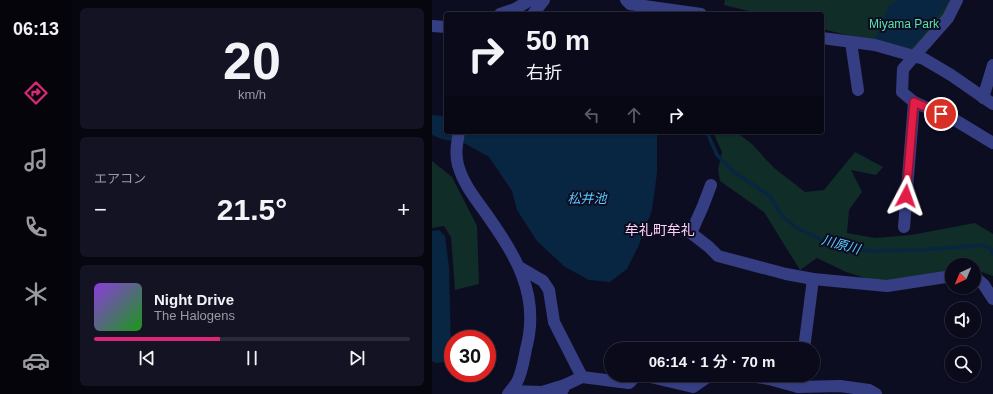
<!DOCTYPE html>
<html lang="ja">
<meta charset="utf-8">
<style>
:root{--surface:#0a0a1a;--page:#131323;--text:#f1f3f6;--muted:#999aa2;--line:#2a2b39;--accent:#db2777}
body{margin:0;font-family:Helvetica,"Noto Sans JP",sans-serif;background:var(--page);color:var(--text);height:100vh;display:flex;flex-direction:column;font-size:15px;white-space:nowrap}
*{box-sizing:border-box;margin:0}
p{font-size:13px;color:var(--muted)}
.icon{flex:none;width:22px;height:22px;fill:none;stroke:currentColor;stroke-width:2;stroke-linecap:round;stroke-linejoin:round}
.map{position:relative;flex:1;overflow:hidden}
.details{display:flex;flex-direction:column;gap:8px;padding:8px;background:#06060e;width:360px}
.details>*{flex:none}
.top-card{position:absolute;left:12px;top:12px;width:380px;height:122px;border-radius:4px;box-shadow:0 1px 3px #0004,0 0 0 1px var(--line);background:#0a0a1a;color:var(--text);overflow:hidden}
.needle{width:26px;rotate:224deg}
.controls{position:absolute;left:513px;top:258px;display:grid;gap:8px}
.controls a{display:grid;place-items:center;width:36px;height:36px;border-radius:50%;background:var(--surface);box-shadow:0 1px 3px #0004,0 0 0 1px var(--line);font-size:20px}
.speed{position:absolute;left:12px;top:330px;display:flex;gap:8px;font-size:20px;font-weight:700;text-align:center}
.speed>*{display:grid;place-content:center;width:52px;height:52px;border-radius:50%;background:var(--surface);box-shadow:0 1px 3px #0004,0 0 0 1px var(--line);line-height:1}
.speed .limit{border:6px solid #d22;background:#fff;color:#111}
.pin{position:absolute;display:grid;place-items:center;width:34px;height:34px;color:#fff;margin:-17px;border:2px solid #fff;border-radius:50%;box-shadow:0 1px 4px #0007}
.me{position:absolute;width:44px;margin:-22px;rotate:4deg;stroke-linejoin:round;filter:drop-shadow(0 0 3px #0008)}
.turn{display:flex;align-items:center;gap:14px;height:84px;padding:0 16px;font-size:18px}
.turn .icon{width:52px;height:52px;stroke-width:2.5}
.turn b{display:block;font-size:28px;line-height:34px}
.lanes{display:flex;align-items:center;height:38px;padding:0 16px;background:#0003;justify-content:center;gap:20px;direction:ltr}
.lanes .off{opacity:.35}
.big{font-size:30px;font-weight:600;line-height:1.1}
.details .widget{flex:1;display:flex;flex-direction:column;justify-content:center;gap:6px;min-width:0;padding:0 14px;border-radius:6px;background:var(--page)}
.details .dial{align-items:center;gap:0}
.dial b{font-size:52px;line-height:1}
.song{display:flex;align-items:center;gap:12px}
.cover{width:48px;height:48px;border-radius:6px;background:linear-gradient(135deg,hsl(270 70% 55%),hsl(120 70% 35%))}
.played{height:4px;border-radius:2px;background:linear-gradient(90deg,var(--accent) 40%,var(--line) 40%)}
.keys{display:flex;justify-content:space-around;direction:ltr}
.heat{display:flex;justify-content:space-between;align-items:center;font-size:22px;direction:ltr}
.trip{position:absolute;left:172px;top:342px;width:216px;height:40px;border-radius:20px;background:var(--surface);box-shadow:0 1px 3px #0004,0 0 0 1px var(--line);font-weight:600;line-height:40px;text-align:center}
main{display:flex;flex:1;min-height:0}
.tabs{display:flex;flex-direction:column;width:72px;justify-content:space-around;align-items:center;background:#04040a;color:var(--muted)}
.tabs .icon{width:28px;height:28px}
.tabs .current{color:var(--accent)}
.tabs b{font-size:18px;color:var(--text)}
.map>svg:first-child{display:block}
.green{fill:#102d27}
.water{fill:#082541}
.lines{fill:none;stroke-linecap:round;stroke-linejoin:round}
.stream{stroke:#082541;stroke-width:3.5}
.minor{stroke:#363e83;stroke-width:12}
.route-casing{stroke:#92132f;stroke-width:10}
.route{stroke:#e11d48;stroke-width:7}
.labels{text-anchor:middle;stroke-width:4;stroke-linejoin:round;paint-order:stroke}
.park-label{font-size:12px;fill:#57e3ab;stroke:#0d0d22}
.water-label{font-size:13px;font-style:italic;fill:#5ccbff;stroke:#0d0d22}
.quarter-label{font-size:14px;fill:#ffd0f5;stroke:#0d0d22}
</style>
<main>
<nav class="tabs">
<b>06:13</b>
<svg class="icon current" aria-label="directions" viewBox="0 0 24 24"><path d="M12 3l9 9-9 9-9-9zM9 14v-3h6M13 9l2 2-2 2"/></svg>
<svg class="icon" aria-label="music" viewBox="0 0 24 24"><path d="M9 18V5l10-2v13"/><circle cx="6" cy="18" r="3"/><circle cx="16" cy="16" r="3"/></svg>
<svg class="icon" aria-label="phone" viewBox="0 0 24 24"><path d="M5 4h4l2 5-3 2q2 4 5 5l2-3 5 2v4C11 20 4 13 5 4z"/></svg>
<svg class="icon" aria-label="climate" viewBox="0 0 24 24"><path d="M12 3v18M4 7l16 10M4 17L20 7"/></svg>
<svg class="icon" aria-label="car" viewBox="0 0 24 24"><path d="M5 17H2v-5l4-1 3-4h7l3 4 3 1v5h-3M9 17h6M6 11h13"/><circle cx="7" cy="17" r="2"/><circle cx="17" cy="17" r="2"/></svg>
</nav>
<section class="details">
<div class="widget dial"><b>20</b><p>km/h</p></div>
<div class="widget"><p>エアコン</p>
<div class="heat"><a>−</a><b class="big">21.5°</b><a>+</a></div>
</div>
<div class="widget">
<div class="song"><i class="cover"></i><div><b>Night Drive</b><p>The Halogens</p></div></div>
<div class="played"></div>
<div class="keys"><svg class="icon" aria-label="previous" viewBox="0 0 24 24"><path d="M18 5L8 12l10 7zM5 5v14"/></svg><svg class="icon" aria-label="pause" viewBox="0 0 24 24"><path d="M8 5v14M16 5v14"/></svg><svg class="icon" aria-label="next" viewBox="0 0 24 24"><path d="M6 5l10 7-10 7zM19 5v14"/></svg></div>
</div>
</section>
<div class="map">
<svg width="561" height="394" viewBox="0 0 561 394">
<rect width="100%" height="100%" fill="#0d0d22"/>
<g class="green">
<path d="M293,0H520L513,14L480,51L390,29V14H329L292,5Z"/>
<path d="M281,132H304L320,144L341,167L373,192L392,190L423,152L451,167L444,175L419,170L430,192L417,210L415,233L443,238L479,235L543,223L561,234V276L542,269V265H520V270L481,279L446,282L414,272L385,258L368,270L332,212L288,181L286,170L290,152Z"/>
<path d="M0,161L20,177L45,226L47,284L23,290L19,237L12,226L0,228Z"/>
</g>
<g class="water">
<path d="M467,0H518L482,46L477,48L443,39L457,5Z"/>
<path d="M0,115L14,116V132H225V173L220,210L206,247L195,269L178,282L157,280L133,267L105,241L85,210L80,191L57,157L34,144L10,139L0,135Z"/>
<path d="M7,230L13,236L17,267L19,350L13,362L4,363L0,361V231Z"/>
</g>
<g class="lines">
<path class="stream" d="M275,132L285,155L302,172L338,196L350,216L365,228L396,243L436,251L488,250L551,245L559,249L561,254"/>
<g class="minor">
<path d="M194,0L198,4L269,14"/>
<path d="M525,0L516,18L471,69L470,92L482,102L523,120L561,143"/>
<path d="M68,14L83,9L98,0"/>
<path d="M101,14L112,0"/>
<path d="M0,26L14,27"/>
<path d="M390,38L443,45L492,59L519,75L561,104"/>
<path d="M419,42L426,90"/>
<path d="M551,98L561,65"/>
<path d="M27,132C25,143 23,154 26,165C31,183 42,197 53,212C83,255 109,294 94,349C92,359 90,373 85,382C83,386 79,390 76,394"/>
<path d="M279,185L271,206L259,233L277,247L286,256L354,274L381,279L455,286L520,276"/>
<path d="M472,227L482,102"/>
<path d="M87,267L111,281L117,290L122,322L150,377"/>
<path d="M542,276L552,285L561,299"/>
<path d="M372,349L381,279"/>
<path d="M210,375L261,387L277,376H318L337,379L366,387L408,386L437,390L444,394"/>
<path d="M366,387L368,375"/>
<path d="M79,391L110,392L133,385"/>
<path d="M129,394L133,385L150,377L197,383L205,375"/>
</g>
</g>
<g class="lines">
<defs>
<path id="route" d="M474,196L482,102L509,114"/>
</defs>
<use href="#route" class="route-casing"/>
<use href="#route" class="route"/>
</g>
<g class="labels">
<g class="park-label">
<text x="472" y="28">Miyama Park</text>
</g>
<g class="water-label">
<text x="155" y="203">松井池</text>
<text transform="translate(409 244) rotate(15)" y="5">川原川</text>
</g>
<g class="quarter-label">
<text x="228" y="235">牟礼町牟礼</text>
</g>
</g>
</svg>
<div class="controls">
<a><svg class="needle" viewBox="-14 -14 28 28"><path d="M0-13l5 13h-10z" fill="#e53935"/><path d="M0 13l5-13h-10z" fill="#999aa2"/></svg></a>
<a><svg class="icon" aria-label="sound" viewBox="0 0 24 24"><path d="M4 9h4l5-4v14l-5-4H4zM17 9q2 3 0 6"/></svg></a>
<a><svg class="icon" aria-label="search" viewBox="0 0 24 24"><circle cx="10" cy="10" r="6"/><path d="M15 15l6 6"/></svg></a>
</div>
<div class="speed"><div class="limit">30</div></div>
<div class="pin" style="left:509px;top:114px;background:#d93025"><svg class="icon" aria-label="arrive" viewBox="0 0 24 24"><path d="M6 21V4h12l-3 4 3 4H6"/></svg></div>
<svg class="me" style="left:474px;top:196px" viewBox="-20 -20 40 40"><path d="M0-17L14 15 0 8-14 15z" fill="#e11d48" stroke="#fff" stroke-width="4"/></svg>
<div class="trip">06:14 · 1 分 · 70 m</div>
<div class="top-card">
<div class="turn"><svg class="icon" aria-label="right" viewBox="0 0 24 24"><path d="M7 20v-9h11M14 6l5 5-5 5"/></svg><div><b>50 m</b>右折</div></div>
<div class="lanes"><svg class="icon off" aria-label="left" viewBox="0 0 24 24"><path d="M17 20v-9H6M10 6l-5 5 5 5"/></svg><svg class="icon off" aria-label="ahead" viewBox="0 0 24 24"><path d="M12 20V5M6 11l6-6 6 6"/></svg><svg class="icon" aria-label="right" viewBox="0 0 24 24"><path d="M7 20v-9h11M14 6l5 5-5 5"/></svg></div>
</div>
</div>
</main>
